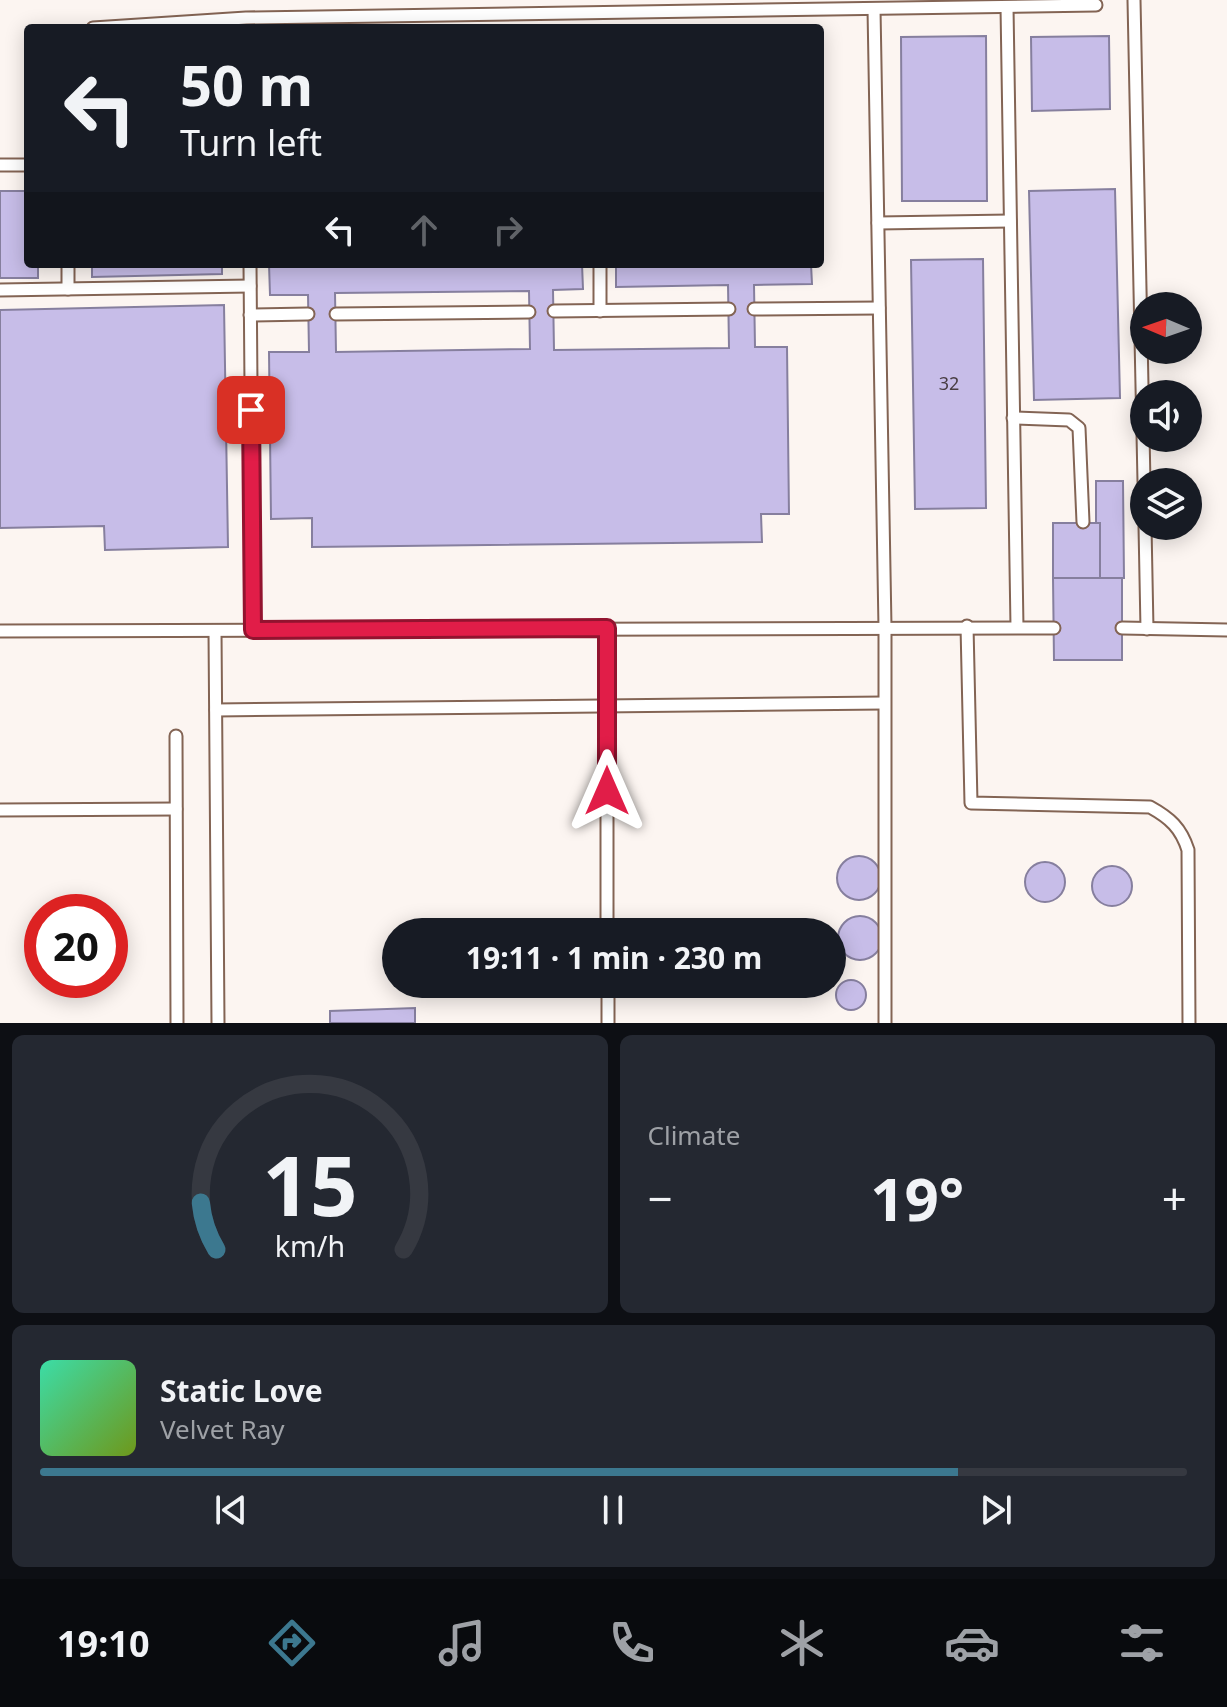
<!DOCTYPE html>
<meta charset="utf-8">
<style>
:root{--surface:#171b24;--page:#242831;--text:#f1f3f6;--muted:#9ea1a6;--line:#363941;--accent:#3c788f}
body{margin:0;font-family:"Noto Sans",sans-serif;background:var(--page);color:var(--text);height:100vh;display:flex;flex-direction:column;font-size:30px;white-space:nowrap}
*{box-sizing:border-box;margin:0}
p{font-size:26px;color:var(--muted)}
.icon{flex:none;width:44px;height:44px;fill:none;stroke:currentColor;stroke-width:2;stroke-linecap:round;stroke-linejoin:round}
.map{position:relative;height:1023px;overflow:hidden}
.side{display:flex;flex-direction:column;gap:12px;padding:12px;background:#0d0f14;flex:1}
.side>*{flex:none}
.guide{position:absolute;left:24px;top:24px;width:800px;height:244px;border-radius:8px;box-shadow:0 4px 20px #0003;background:#171b24;color:var(--text);overflow:hidden}
.needle{width:52px;rotate:272deg}
.controls{position:absolute;left:1130px;top:292px;display:grid;gap:16px}
.controls a{display:grid;place-items:center;width:72px;height:72px;border-radius:50%;background:var(--surface);box-shadow:0 4px 20px #0003;font-size:40px}
.speed{position:absolute;left:24px;top:894px;display:flex;gap:16px;font-size:40px;font-weight:700;text-align:center}
.speed>*{display:grid;place-content:center;width:104px;height:104px;border-radius:50%;background:var(--surface);box-shadow:0 4px 20px #0003;line-height:1}
.speed .limit{border:12px solid #d22;background:#fff;color:#111}
.pin{position:absolute;display:grid;place-items:center;width:68px;height:68px;color:#fff;margin:-34px;border-radius:16px;box-shadow:0 4px 12px #0006}
.me{position:absolute;width:88px;margin:-44px;rotate:0deg;stroke-linejoin:round;filter:drop-shadow(0 0 6px #0008)}
.turn{display:flex;align-items:center;gap:28px;height:168px;padding:0 24px;font-size:36px}
.turn .icon{width:104px;height:104px;stroke-width:2.5}
.turn b{display:block;font-size:56px;line-height:68px}
.lanes{display:flex;align-items:center;height:76px;padding:0 24px;background:#0003;justify-content:center;gap:40px;direction:ltr}
.lanes .off{opacity:.35}
.big{font-size:60px;font-weight:700;line-height:1.1}
.side .widget{flex:1;display:flex;flex-direction:column;justify-content:center;gap:12px;min-width:0;padding:0 28px;border-radius:12px;background:var(--page)}
.side .dial{align-items:center;gap:0}
.dial svg{height:208px;overflow:visible;fill:none;stroke:var(--line);stroke-width:7;stroke-linecap:round;text-anchor:middle}
.dial text{fill:var(--text);stroke:none}
.song{display:flex;align-items:center;gap:24px}
.cover{width:96px;height:96px;border-radius:12px;background:linear-gradient(135deg,hsl(160 70% 55%),hsl(80 70% 35%))}
.played{height:8px;border-radius:4px;background:linear-gradient(90deg,var(--accent) 80%,var(--line) 80%)}
.keys{display:flex;justify-content:space-around;direction:ltr}
.heat{display:flex;justify-content:space-between;align-items:center;font-size:44px;direction:ltr}
.side .tiles{flex:1;display:grid;gap:12px;grid-template-columns:1fr 1fr}
.widget:last-child{grid-column:span 2}
.trip{position:absolute;left:382px;top:918px;width:464px;height:80px;border-radius:40px;background:var(--surface);box-shadow:0 4px 20px #0003;font-weight:700;line-height:80px;text-align:center}
.tab-bar{display:flex;height:128px;justify-content:space-around;align-items:center;background:#090b0e;color:var(--muted)}
.tab-bar .icon{width:56px;height:56px}
.tab-bar .selected{color:var(--accent)}
.tab-bar b{font-size:36px;color:var(--text)}
.map>svg:first-child{display:block}
.building{fill:#c7bde8;stroke:#867f9e;stroke-width:2;fill-rule:evenodd}
.lines{fill:none;stroke-linecap:round;stroke-linejoin:round}
.lane-casing{stroke:#836454;stroke-width:15}
.lane{stroke:#fff;stroke-width:11}
.route-casing{stroke:#92132f;stroke-width:20}
.route{stroke:#e11d48;stroke-width:14}
.labels{text-anchor:middle;stroke-width:7;stroke-linejoin:round;paint-order:stroke}
.number-label{font-size:18px;fill:#493e43}
</style>
<div class="map">
<svg width="1227" height="1023" viewBox="0 0 1227 1023">
<rect width="100%" height="100%" fill="#fcf5f1"/>
<g class="building">
<path d="M986,36L987,201H902L901,37Z"/>
<path d="M1109,36L1110,109L1032,111L1031,37Z"/>
<path d="M1115,189L1120,398L1034,400L1029,191Z"/>
<path d="M0,191H28V264H38V278H0Z"/>
<path d="M983,259L986,508L915,509L911,260Z"/>
<path d="M92,264H222V274L92,277Z"/>
<path d="M269,264H582L583,289L553,290L554,350L729,348L728,285L616,287V264H811L812,284L754,285L755,347H787L789,514H761L762,542L312,547V518L271,519L269,352H309L308,295H270ZM529,291L530,349L336,352L335,293Z"/>
<path d="M224,305L228,547L105,550L104,526L0,528V310Z"/>
<path d="M1096,481H1123L1124,578H1100V523H1096Z"/>
<rect x="1053" y="523" width="47" height="55"/>
<path d="M1053,578H1122V660H1054Z"/>
<circle cx="859" cy="878" r="22"/>
<circle cx="1045" cy="882" r="20"/>
<circle cx="1112" cy="886" r="20"/>
<circle cx="860" cy="938" r="22"/>
<circle cx="851" cy="995" r="15"/>
<path d="M415,1008V1023H330V1011Z"/>
</g>
<g class="lines">
<defs>
<g id="lane">
<path d="M1134,0L1144,482"/>
<path d="M1007,7L1017,627"/>
<path d="M874,9L885,627V1023"/>
<path d="M93,28L246,18L1096,5"/>
<path d="M0,165H28"/>
<path d="M878,223L1010,221"/>
<path d="M68,264V289"/>
<path d="M250,264L253,630"/>
<path d="M600,264V311"/>
<path d="M0,290L250,286"/>
<path d="M754,309L879,308"/>
<path d="M554,311L729,309"/>
<path d="M336,314L529,312"/>
<path d="M250,315L308,314"/>
<path d="M1013,418L1069,420L1079,428L1083,522"/>
<path d="M1145,526L1147,629"/>
<path d="M967,626L971,803L1150,807C1170,818 1181,828 1188,850L1189,1023"/>
<path d="M607,628V932"/>
<path d="M1122,628L1227,630"/>
<path d="M0,631L1054,628"/>
<path d="M215,631L218,1023"/>
<path d="M216,710L884,703"/>
<path d="M176,736L177,1023"/>
<path d="M0,810L176,809"/>
<path d="M608,984V1023"/>
</g>
</defs>
<use href="#lane" class="lane-casing"/>
<use href="#lane" class="lane"/>
</g>
<g class="lines">
<defs>
<path id="route" d="M251,410L253,630L607,628V791"/>
</defs>
<use href="#route" class="route-casing"/>
<use href="#route" class="route"/>
</g>
<g class="labels">
<g class="number-label">
<text x="949" y="390">32</text>
</g>
</g>
</svg>
<div class="controls">
<a><svg class="needle" viewBox="-14 -14 28 28"><path d="M0-13l5 13h-10z" fill="#e53935"/><path d="M0 13l5-13h-10z" fill="#9ea1a6"/></svg></a>
<a><svg class="icon" aria-label="sound" viewBox="0 0 24 24"><path d="M4 9h4l5-4v14l-5-4H4zM17 9q2 3 0 6"/></svg></a>
<a><svg class="icon" aria-label="layers" viewBox="0 0 24 24"><path d="M12 4l9 5-9 5-9-5zM3 14l9 5 9-5"/></svg></a>
</div>
<div class="speed"><div class="limit">20</div></div>
<div class="pin" style="left:251px;top:410px;background:#d93025"><svg class="icon" aria-label="arrive" viewBox="0 0 24 24"><path d="M6 21V4h12l-3 4 3 4H6"/></svg></div>
<svg class="me" style="left:607px;top:791px" viewBox="-20 -20 40 40"><path d="M0-17L14 15 0 8-14 15z" fill="#e11d48" stroke="#fff" stroke-width="4"/></svg>
<div class="trip">19:11 · 1 min · 230 m</div>
<div class="guide">
<div class="turn"><svg class="icon" aria-label="left" viewBox="0 0 24 24"><path d="M17 20v-9H6M10 6l-5 5 5 5"/></svg><div><b>50 m</b>Turn left</div></div>
<div class="lanes"><svg class="icon" aria-label="left" viewBox="0 0 24 24"><path d="M17 20v-9H6M10 6l-5 5 5 5"/></svg><svg class="icon off" aria-label="ahead" viewBox="0 0 24 24"><path d="M12 20V5M6 11l6-6 6 6"/></svg><svg class="icon off" aria-label="right" viewBox="0 0 24 24"><path d="M7 20v-9h11M14 6l5 5-5 5"/></svg></div>
</div>
</div>
<section class="side">
<div class="tiles">
<div class="widget dial"><svg viewBox="0 0 100 80">
<path d="M14 69A42 42 0 1 1 86 69"/>
<path d="M14 69A42 42 0 0 1 8 51" stroke="#3c788f"/>
<text x="50" y="56" font-size="32" font-weight="700">15</text>
<text x="50" y="72" font-size="11">km/h</text>
</svg></div>
<div class="widget"><p>Climate</p>
<div class="heat"><a>−</a><b class="big">19°</b><a>+</a></div>
</div>
<div class="widget">
<div class="song"><i class="cover"></i><div><b>Static Love</b><p>Velvet Ray</p></div></div>
<div class="played"></div>
<div class="keys"><svg class="icon" aria-label="previous" viewBox="0 0 24 24"><path d="M18 5L8 12l10 7zM5 5v14"/></svg><svg class="icon" aria-label="pause" viewBox="0 0 24 24"><path d="M8 5v14M16 5v14"/></svg><svg class="icon" aria-label="next" viewBox="0 0 24 24"><path d="M6 5l10 7-10 7zM19 5v14"/></svg></div>
</div>
</div>
</section>
<nav class="tab-bar">
<b>19:10</b>
<svg class="icon selected" aria-label="directions" viewBox="0 0 24 24"><path d="M12 3l9 9-9 9-9-9zM9 14v-3h6M13 9l2 2-2 2"/></svg>
<svg class="icon" aria-label="music" viewBox="0 0 24 24"><path d="M9 18V5l10-2v13"/><circle cx="6" cy="18" r="3"/><circle cx="16" cy="16" r="3"/></svg>
<svg class="icon" aria-label="phone" viewBox="0 0 24 24"><path d="M5 4h4l2 5-3 2q2 4 5 5l2-3 5 2v4C11 20 4 13 5 4z"/></svg>
<svg class="icon" aria-label="climate" viewBox="0 0 24 24"><path d="M12 3v18M4 7l16 10M4 17L20 7"/></svg>
<svg class="icon" aria-label="car" viewBox="0 0 24 24"><path d="M5 17H2v-5l4-1 3-4h7l3 4 3 1v5h-3M9 17h6M6 11h13"/><circle cx="7" cy="17" r="2"/><circle cx="17" cy="17" r="2"/></svg>
<svg class="icon" aria-label="filters" viewBox="0 0 24 24"><path d="M4 7h16M4 17h16"/><circle cx="9" cy="7" r="2"/><circle cx="15" cy="17" r="2"/></svg>
</nav>
